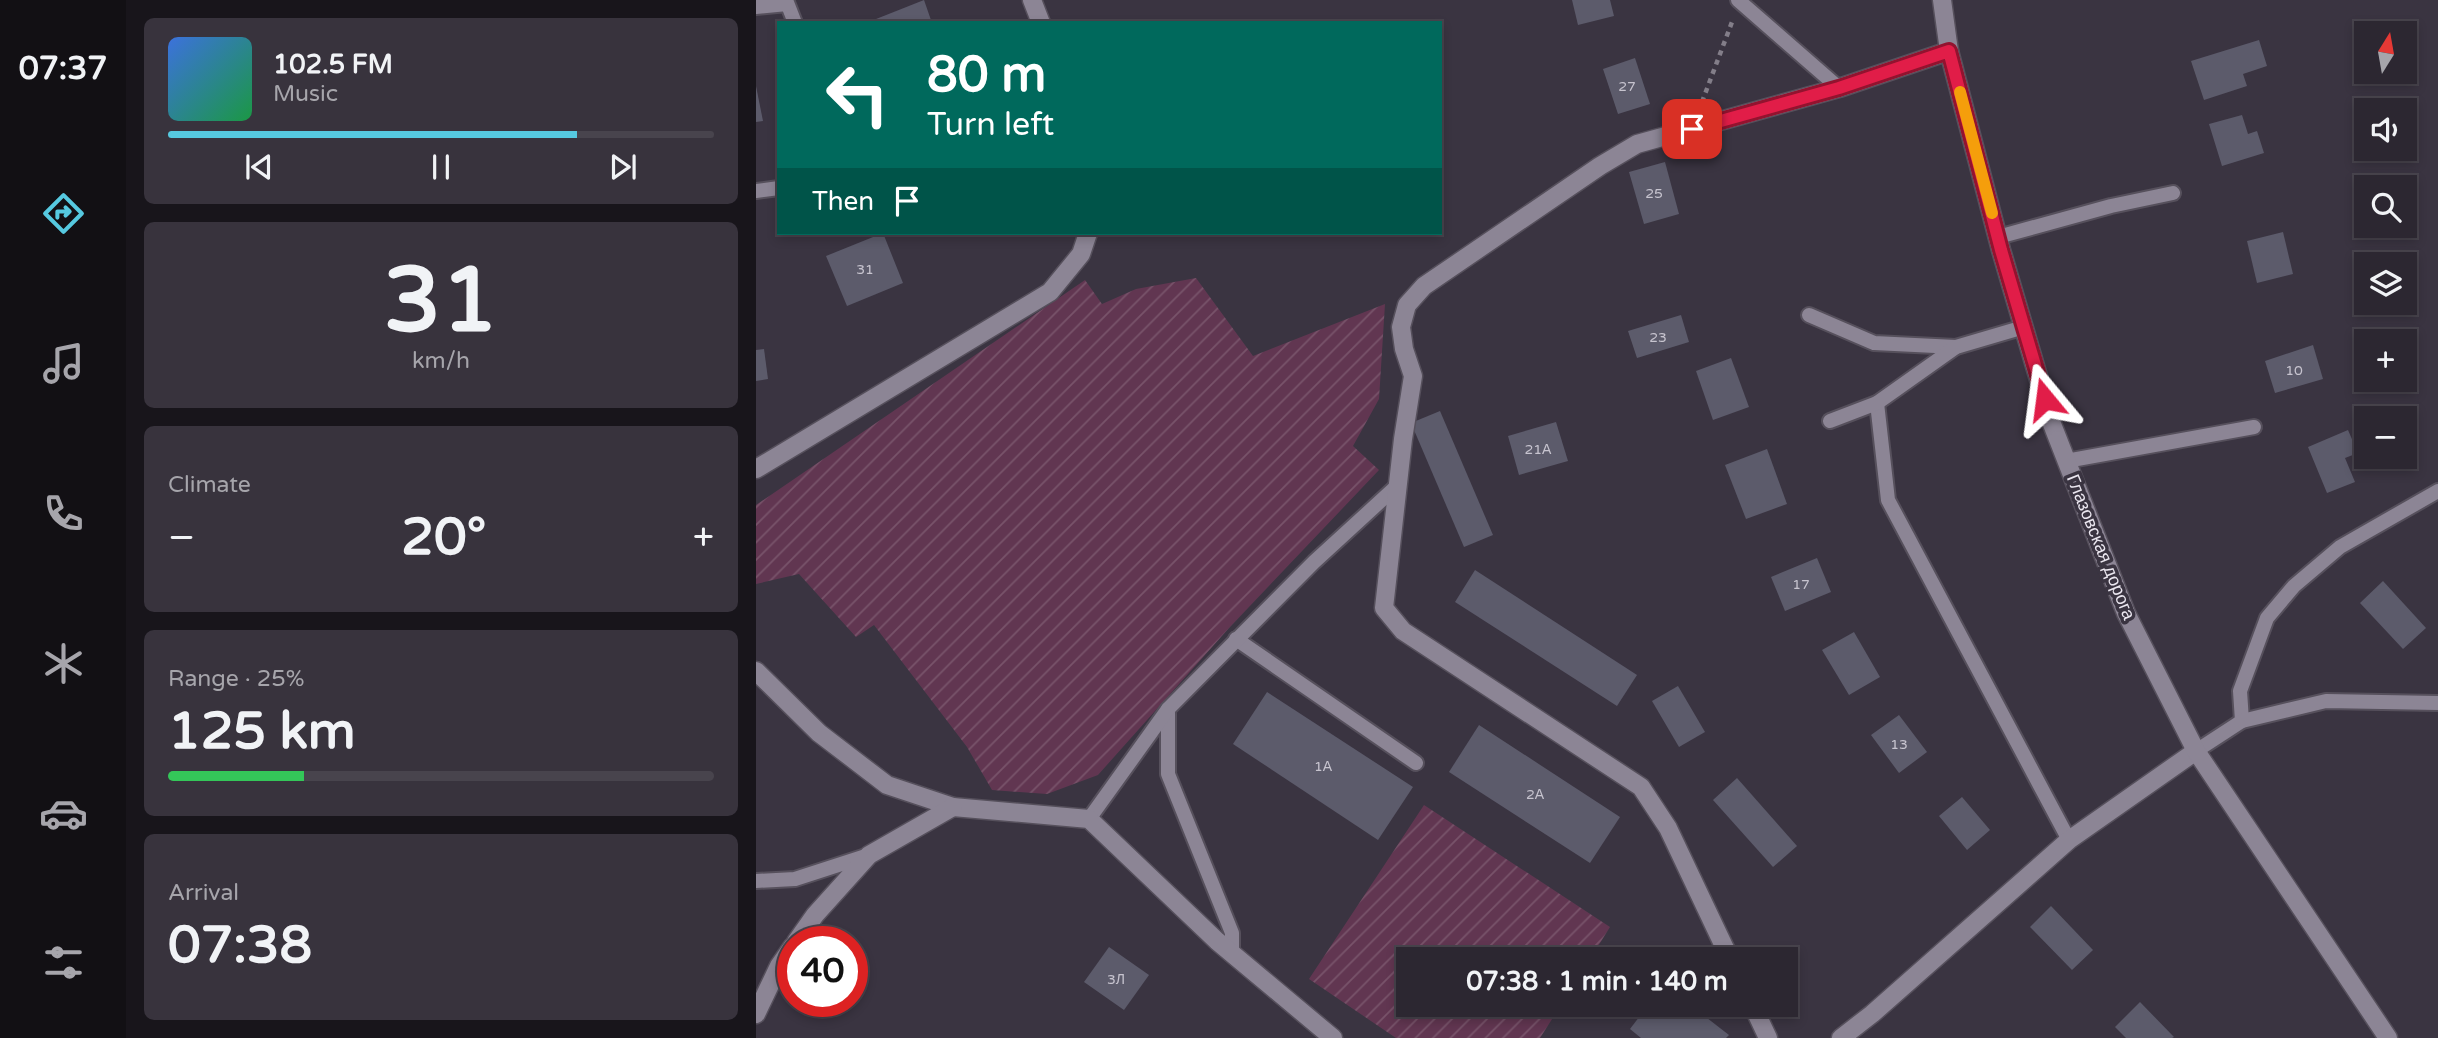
<!DOCTYPE html>
<meta charset="utf-8">
<style>
:root{--surface:#2c2731;--page:#38333d;--text:#f1f3f6;--muted:#a6a5ab;--line:#48444d;--accent:#56c9e0}
body{margin:0;font-family:"Varela Round",sans-serif;background:var(--page);color:var(--text);height:100vh;display:flex;flex-direction:column;font-size:26px;white-space:nowrap}
*{box-sizing:border-box;margin:0}
p{font-size:23px;color:var(--muted)}
.icon{flex:none;width:38px;height:38px;fill:none;stroke:currentColor;stroke-width:2;stroke-linecap:round;stroke-linejoin:round}
.map{position:relative;flex:1;overflow:hidden}
.drawer{display:flex;flex-direction:column;gap:18px;padding:18px;background:#18151b;width:630px}
.drawer>*{flex:none}
.top-card{position:absolute;left:21px;top:21px;width:665px;height:214px;border-radius:0px;box-shadow:0 4px 10px #0003,0 0 0 2px var(--line);background:#00695c;color:#fff;overflow:hidden}
.needle{width:46px;rotate:11deg}
.tools{position:absolute;left:1598px;top:21px;display:grid;gap:14px}
.tools a{display:grid;place-items:center;width:63px;height:63px;border-radius:0px;background:var(--surface);box-shadow:0 4px 10px #0003,0 0 0 2px var(--line);font-size:35px}
.speed{position:absolute;left:21px;top:926px;display:flex;gap:14px;font-size:35px;font-weight:700;text-align:center}
.speed>*{display:grid;place-content:center;width:91px;height:91px;border-radius:50%;background:var(--surface);box-shadow:0 4px 10px #0003,0 0 0 2px var(--line);line-height:1}
.speed .limit{border:10px solid #d22;background:#fff;color:#111}
.pin{position:absolute;display:grid;place-items:center;width:60px;height:60px;color:#fff;margin:-30px;border-radius:14px;box-shadow:0 4px 10px #0006}
.me{position:absolute;width:77px;margin:-38px;rotate:344deg;stroke-linejoin:round;filter:drop-shadow(0 0 5px #0008)}
.turn{display:flex;align-items:center;gap:24px;height:147px;padding:0 35px;font-size:32px}
.turn .icon{width:91px;height:91px;stroke-width:2.5}
.turn b{display:block;font-size:49px;line-height:60px}
.then{display:flex;align-items:center;height:66px;padding:0 35px;background:#0003;gap:14px;font-size:26px}
.big{font-size:52px;font-weight:800;line-height:1.1}
.drawer .card{flex:1;display:flex;flex-direction:column;justify-content:center;gap:10px;min-width:0;padding:0 24px;border-radius:10px;background:var(--page)}
.drawer .dial{align-items:center;gap:0}
.dial b{font-size:91px;line-height:1}
.song{display:flex;align-items:center;gap:21px}
.cover{width:84px;height:84px;border-radius:10px;background:linear-gradient(135deg,hsl(220 70% 55%),hsl(140 70% 35%))}
.played{height:7px;border-radius:4px;background:linear-gradient(90deg,var(--accent) 75%,var(--line) 75%)}
.keys{display:flex;justify-content:space-around;direction:ltr}
.heat{display:flex;justify-content:space-between;align-items:center;font-size:38px;direction:ltr}
.charge{height:10px;border-radius:5px;background:linear-gradient(90deg,#34c759 25%,var(--line) 0)}
.trip{position:absolute;left:640px;top:947px;width:402px;height:70px;border-radius:0px;background:var(--surface);box-shadow:0 4px 10px #0003,0 0 0 2px var(--line);font-weight:800;line-height:70px;text-align:center}
main{display:flex;flex:1;min-height:0}
.dock{display:flex;flex-direction:column;width:126px;justify-content:space-around;align-items:center;background:#121014;color:var(--muted)}
.dock .icon{width:49px;height:49px}
.dock .current{color:var(--accent)}
.dock b{font-size:32px;color:var(--text)}
.map>svg:first-child{display:block}
.garden{fill:url(#garden-furrows)}
.building{fill:#5c5b6b}
.lines{fill:none;stroke-linecap:round;stroke-linejoin:round}
.service-casing{stroke:#56505c;stroke-width:18}
.minor-casing{stroke:#56505c;stroke-width:21}
.tertiary-casing{stroke:#56505c;stroke-width:21}
.path{stroke:#837e89;stroke-width:4.5;stroke-dasharray:5 5;stroke-linecap:butt}
.service{stroke:#8c8595;stroke-width:14}
.minor{stroke:#8c8595;stroke-width:18}
.tertiary{stroke:#8c8595;stroke-width:18}
.route-casing{stroke:#92132f;stroke-width:18}
.route{stroke:#e11d48;stroke-width:12}
.slow{stroke:#f59e0b;stroke-width:12}
.labels{text-anchor:middle;stroke-width:7;stroke-linejoin:round;paint-order:stroke}
.number-label{font-size:14px;fill:#c7c4cf}
.street-label{font-size:18px;fill:#ebe7f0;stroke:#3a3441}
</style>
<main>
<nav class="dock">
<b>07:37</b>
<svg class="icon current" aria-label="directions" viewBox="0 0 24 24"><path d="M12 3l9 9-9 9-9-9zM9 14v-3h6M13 9l2 2-2 2"/></svg>
<svg class="icon" aria-label="music" viewBox="0 0 24 24"><path d="M9 18V5l10-2v13"/><circle cx="6" cy="18" r="3"/><circle cx="16" cy="16" r="3"/></svg>
<svg class="icon" aria-label="phone" viewBox="0 0 24 24"><path d="M5 4h4l2 5-3 2q2 4 5 5l2-3 5 2v4C11 20 4 13 5 4z"/></svg>
<svg class="icon" aria-label="climate" viewBox="0 0 24 24"><path d="M12 3v18M4 7l16 10M4 17L20 7"/></svg>
<svg class="icon" aria-label="car" viewBox="0 0 24 24"><path d="M5 17H2v-5l4-1 3-4h7l3 4 3 1v5h-3M9 17h6M6 11h13"/><circle cx="7" cy="17" r="2"/><circle cx="17" cy="17" r="2"/></svg>
<svg class="icon" aria-label="filters" viewBox="0 0 24 24"><path d="M4 7h16M4 17h16"/><circle cx="9" cy="7" r="2"/><circle cx="15" cy="17" r="2"/></svg>
</nav>
<section class="drawer">
<div class="card">
<div class="song"><i class="cover"></i><div><b>102.5 FM</b><p>Music</p></div></div>
<div class="played"></div>
<div class="keys"><svg class="icon" aria-label="previous" viewBox="0 0 24 24"><path d="M18 5L8 12l10 7zM5 5v14"/></svg><svg class="icon" aria-label="pause" viewBox="0 0 24 24"><path d="M8 5v14M16 5v14"/></svg><svg class="icon" aria-label="next" viewBox="0 0 24 24"><path d="M6 5l10 7-10 7zM19 5v14"/></svg></div>
</div>
<div class="card dial"><b>31</b><p>km/h</p></div>
<div class="card"><p>Climate</p>
<div class="heat"><a>−</a><b class="big">20°</b><a>+</a></div>
</div>
<div class="card"><p>Range · 25%</p><b class="big">125 km</b><div class="charge"></div></div>
<div class="card"><p>Arrival</p><b class="big">07:38</b></div>
</section>
<div class="map">
<svg width="1682" height="1038" viewBox="0 0 1682 1038">
<defs>
<pattern id="garden-furrows" width="10" height="10" patternUnits="userSpaceOnUse" patternTransform="scale(1.75)"><rect width="10" height="10" fill="#613651"/><path d="M-1 1l2-2M0 10L10 0M9 11l2-2" fill="none" stroke="#78536a"/></pattern>
</defs>
<rect width="100%" height="100%" fill="#3a3441"/>
<g class="garden">
<path d="M440,278L497,356L629,304L623,399L597,446L623,470L473,628L342,775L291,794L236,790L211,747L118,625L100,637L43,574L0,584V505L329,280L346,304L380,289Z"/>
<path d="M668,805L854,927L834,959H653V1004L805,1005L784,1038H640L553,979Z"/>
</g>
<g class="building">
<path d="M168,0L176,23H110Z"/>
<path d="M816,0H854L858,16L822,25Z"/>
<path d="M1503,40L1511,66L1487,74L1491,86L1448,100L1435,61Z"/>
<path d="M879,58L894,104L862,114L847,69Z"/>
<path d="M0,86L7,121L0,122Z"/>
<path d="M1486,115L1492,134L1501,131L1508,153L1466,166L1453,124Z"/>
<path d="M909,162L923,214L888,224L873,172Z"/>
<path d="M1527,232L1537,274L1501,283L1491,241Z"/>
<path d="M127,233L147,283L91,306L70,256Z"/>
<path d="M925,315L933,342L881,358L872,331Z"/>
<path d="M1557,345L1567,379L1519,393L1509,361Z"/>
<path d="M8,349L12,379L0,381V350Z"/>
<path d="M975,358L993,407L957,420L940,371Z"/>
<path d="M684,411L737,535L708,547L655,423Z"/>
<path d="M800,422L812,461L763,475L752,436Z"/>
<path d="M1592,430L1602,453L1589,458L1599,482L1571,493L1552,447Z"/>
<path d="M1011,449L1031,504L990,519L969,465Z"/>
<path d="M1061,558L1075,592L1029,611L1015,577Z"/>
<path d="M719,570L881,675L861,706L699,602Z"/>
<path d="M1627,581L1670,628L1647,649L1604,603Z"/>
<path d="M1098,632L1124,677L1093,695L1066,650Z"/>
<path d="M922,686L949,732L923,747L896,701Z"/>
<path d="M511,692L657,787L622,840L477,744Z"/>
<path d="M1143,715L1171,752L1143,773L1115,735Z"/>
<path d="M723,725L864,817L834,863L693,772Z"/>
<path d="M981,778L1041,846L1017,867L957,800Z"/>
<path d="M1206,797L1234,830L1211,850L1183,816Z"/>
<path d="M1295,906L1337,950L1316,970L1274,927Z"/>
<path d="M353,947L393,975L368,1010L328,982Z"/>
<path d="M1384,1002L1418,1037L1416,1038H1370L1359,1027Z"/>
<path d="M893,1004H933L973,1035L970,1038H885L874,1029Z"/>
</g>
<g class="lines">
<defs>
<g id="service">
<path d="M30,0L39,23"/>
<path d="M982,0L1083,88"/>
<path d="M0,7L31,4"/>
<path d="M0,191L23,188"/>
<path d="M1242,237L1355,206L1417,193"/>
<path d="M1053,315L1118,343L1200,347"/>
<path d="M1121,403L1132,500L1313,840"/>
<path d="M1074,421L1121,403L1200,347L1268,327"/>
<path d="M1310,461L1498,427"/>
<path d="M480,639L660,763"/>
<path d="M412,709V774L476,933V954"/>
<path d="M1486,721L1484,691L1511,618L1538,586L1584,547L1682,491"/>
<path d="M1440,751L1486,721L1570,701L1682,703"/>
<path d="M333,819L412,709L558,562L642,485"/>
<path d="M0,881L39,879L113,855"/>
</g>
<g id="minor">
<path d="M276,0L285,23"/>
<path d="M0,469L294,292L325,254L332,233"/>
<path d="M0,671L63,733L131,785L197,807L333,819L461,941L577,1038"/>
<path d="M40,942L59,915L113,855L197,807"/>
<path d="M974,959L912,828L885,787L647,631L628,608L647,439L657,376L648,349L645,327L651,305L668,286L844,166L881,144L1083,88L1193,51"/>
<path d="M996,1004L1012,1038"/>
<path d="M0,1014L23,966L37,946"/>
<path d="M1085,1038L1116,1014L1313,840L1440,751"/>
</g>
<path id="tertiary" d="M1186,0L1193,51L1245,250L1296,424L1370,613L1440,751L1632,1038"/>
</defs>
<use href="#service" class="service-casing"/>
<use href="#minor" class="minor-casing"/>
<use href="#tertiary" class="tertiary-casing"/>
<path class="path" d="M946,102L976,22"/>
<use href="#service" class="service"/>
<use href="#minor" class="minor"/>
<use href="#tertiary" class="tertiary"/>
</g>
<g class="lines">
<defs>
<path id="route" d="M936,129L1083,88L1193,51L1245,250L1289,399"/>
</defs>
<use href="#route" class="route-casing"/>
<use href="#route" class="route"/>
<path class="slow" d="M1204,92L1236,213"/>
</g>
<g class="labels">
<g class="number-label">
<text x="871" y="91">27</text>
<text x="898" y="198">25</text>
<text x="109" y="274">31</text>
<text x="902" y="342">23</text>
<text x="1538" y="375">10</text>
<text x="782" y="454">21А</text>
<text x="1045" y="589">17</text>
<text x="1143" y="749">13</text>
<text x="567" y="771">1А</text>
<text x="779" y="799">2А</text>
<text x="360" y="984">3Л</text>
</g>
<g class="street-label">
<text transform="translate(1345 547) rotate(68)" y="6">Глазовская дорога</text>
</g>
</g>
</svg>
<div class="tools">
<a><svg class="needle" viewBox="-14 -14 28 28"><path d="M0-13l5 13h-10z" fill="#e53935"/><path d="M0 13l5-13h-10z" fill="#a6a5ab"/></svg></a>
<a><svg class="icon" aria-label="sound" viewBox="0 0 24 24"><path d="M4 9h4l5-4v14l-5-4H4zM17 9q2 3 0 6"/></svg></a>
<a><svg class="icon" aria-label="search" viewBox="0 0 24 24"><circle cx="10" cy="10" r="6"/><path d="M15 15l6 6"/></svg></a>
<a><svg class="icon" aria-label="layers" viewBox="0 0 24 24"><path d="M12 4l9 5-9 5-9-5zM3 14l9 5 9-5"/></svg></a>
<a>+</a>
<a>−</a>
</div>
<div class="speed"><div class="limit">40</div></div>
<div class="pin" style="left:936px;top:129px;background:#d93025"><svg class="icon" aria-label="arrive" viewBox="0 0 24 24"><path d="M6 21V4h12l-3 4 3 4H6"/></svg></div>
<svg class="me" style="left:1289px;top:399px" viewBox="-20 -20 40 40"><path d="M0-17L14 15 0 8-14 15z" fill="#e11d48" stroke="#fff" stroke-width="4"/></svg>
<div class="trip">07:38 · 1 min · 140 m</div>
<div class="top-card">
<div class="turn"><svg class="icon" aria-label="left" viewBox="0 0 24 24"><path d="M17 20v-9H6M10 6l-5 5 5 5"/></svg><div><b>80 m</b>Turn left</div></div>
<div class="then">Then<svg class="icon" aria-label="arrive" viewBox="0 0 24 24"><path d="M6 21V4h12l-3 4 3 4H6"/></svg></div>
</div>
</div>
</main>
